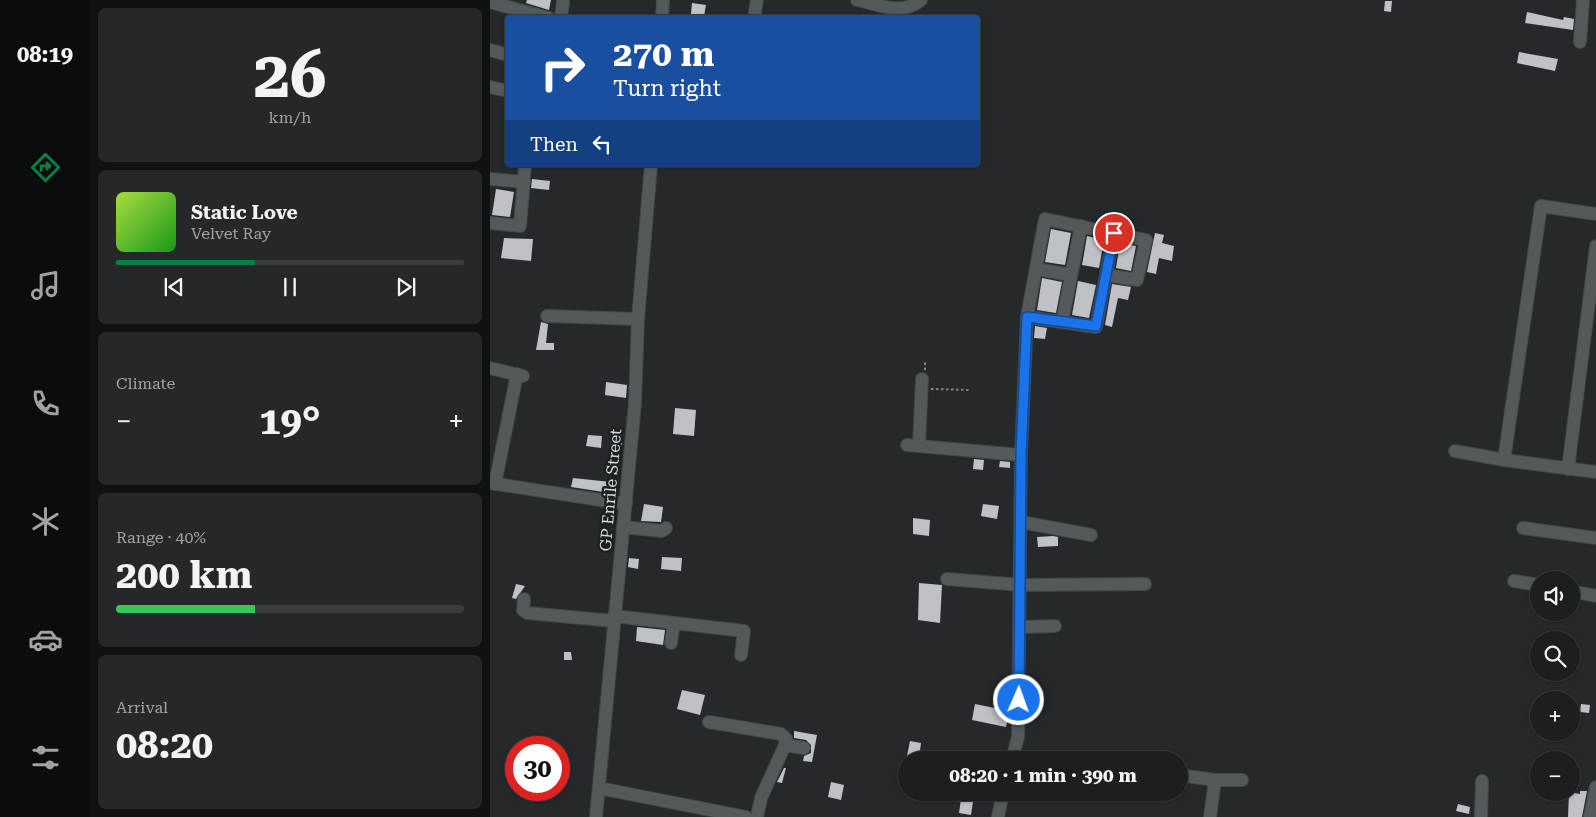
<!DOCTYPE html>
<meta charset="utf-8">
<style>
:root{--surface:#1c1f20;--page:#252729;--text:#f1f3f6;--muted:#a0a2a5;--line:#3a3d3e;--accent:#0b8043}
body{margin:0;font-family:"Roboto Serif",serif;background:var(--page);color:var(--text);height:100vh;display:flex;flex-direction:column;font-size:19px;white-space:nowrap}
*{box-sizing:border-box;margin:0}
p{font-size:16px;color:var(--muted)}
.icon{flex:none;width:28px;height:28px;fill:none;stroke:currentColor;stroke-width:2;stroke-linecap:round;stroke-linejoin:round}
.map{position:relative;flex:1;overflow:hidden}
.side{display:flex;flex-direction:column;gap:8px;padding:8px;background:#0f1112;width:400px}
.side>*{flex:none}
.top-card{position:absolute;left:15px;top:15px;width:475px;height:152px;border-radius:5px;box-shadow:0 1px 4px #0004,0 0 0 1px var(--line);background:#1a4fa0;color:#fff;overflow:hidden}
.controls{position:absolute;left:1040px;top:571px;display:grid;gap:10px}
.controls a{display:grid;place-items:center;width:50px;height:50px;border-radius:50%;background:var(--surface);box-shadow:0 1px 4px #0004,0 0 0 1px var(--line);font-size:25px}
.speed{position:absolute;left:15px;top:736px;display:flex;gap:10px;font-size:25px;font-weight:700;text-align:center}
.speed>*{display:grid;place-content:center;width:65px;height:65px;border-radius:50%;background:var(--surface);box-shadow:0 1px 4px #0004,0 0 0 1px var(--line);line-height:1}
.speed .limit{border:8px solid #d22;background:#fff;color:#111}
.pin{position:absolute;display:grid;place-items:center;width:42px;height:42px;color:#fff;margin:-21px;border:2px solid #fff;border-radius:50%;box-shadow:0 1px 5px #0007}
.me{position:absolute;width:55px;margin:-28px;rotate:2deg;stroke-linejoin:round;filter:drop-shadow(0 0 4px #0008)}
.turn{display:flex;align-items:center;gap:18px;height:105px;padding:0 25px;font-size:22px}
.turn .icon{width:65px;height:65px;stroke-width:2.5}
.turn b{display:block;font-size:35px;line-height:42px}
.then{display:flex;align-items:center;height:48px;padding:0 25px;background:#0003;gap:10px;font-size:19px}
.big{font-size:38px;font-weight:700;line-height:1.1}
.side .card{flex:1;display:flex;flex-direction:column;justify-content:center;gap:8px;min-width:0;padding:0 18px;border-radius:8px;background:var(--page)}
.side .dial{align-items:center;gap:0}
.dial b{font-size:65px;line-height:1}
.song{display:flex;align-items:center;gap:15px}
.cover{width:60px;height:60px;border-radius:8px;background:linear-gradient(135deg,hsl(80 70% 55%),hsl(120 70% 35%))}
.played{height:5px;border-radius:2px;background:linear-gradient(90deg,var(--accent) 40%,var(--line) 40%)}
.keys{display:flex;justify-content:space-around;direction:ltr}
.heat{display:flex;justify-content:space-between;align-items:center;font-size:28px;direction:ltr}
.charge{height:8px;border-radius:4px;background:linear-gradient(90deg,#34c759 40%,var(--line) 0)}
.trip{position:absolute;left:408px;top:751px;width:290px;height:50px;border-radius:25px;background:var(--surface);box-shadow:0 1px 4px #0004,0 0 0 1px var(--line);font-weight:700;line-height:50px;text-align:center}
main{display:flex;flex:1;min-height:0}
.dock{display:flex;flex-direction:column;width:90px;justify-content:space-around;align-items:center;background:#0b0c0d;color:var(--muted)}
.dock .icon{width:35px;height:35px}
.dock .selected{color:var(--accent)}
.dock b{font-size:22px;color:var(--text)}
.map>svg:first-child{display:block}
.building{fill:#bec1c5}
.lines{fill:none;stroke-linecap:round;stroke-linejoin:round}
.minor-casing{stroke:#424647;stroke-width:14}
.path{stroke:#848889;stroke-width:2;stroke-dasharray:2.5 2.5;stroke-linecap:butt}
.minor{stroke:#54595b;stroke-width:12}
.route-casing{stroke:#114b97;stroke-width:12}
.route{stroke:#1a73e8;stroke-width:9}
.labels{text-anchor:middle;stroke-width:5;stroke-linejoin:round;paint-order:stroke}
.street-label{font-size:16px;fill:#d7dadb;stroke:#1c2021}
</style>
<main>
<nav class="dock">
<b>08:19</b>
<svg class="icon selected" aria-label="directions" viewBox="0 0 24 24"><path d="M12 3l9 9-9 9-9-9zM9 14v-3h6M13 9l2 2-2 2"/></svg>
<svg class="icon" aria-label="music" viewBox="0 0 24 24"><path d="M9 18V5l10-2v13"/><circle cx="6" cy="18" r="3"/><circle cx="16" cy="16" r="3"/></svg>
<svg class="icon" aria-label="phone" viewBox="0 0 24 24"><path d="M5 4h4l2 5-3 2q2 4 5 5l2-3 5 2v4C11 20 4 13 5 4z"/></svg>
<svg class="icon" aria-label="climate" viewBox="0 0 24 24"><path d="M12 3v18M4 7l16 10M4 17L20 7"/></svg>
<svg class="icon" aria-label="car" viewBox="0 0 24 24"><path d="M5 17H2v-5l4-1 3-4h7l3 4 3 1v5h-3M9 17h6M6 11h13"/><circle cx="7" cy="17" r="2"/><circle cx="17" cy="17" r="2"/></svg>
<svg class="icon" aria-label="filters" viewBox="0 0 24 24"><path d="M4 7h16M4 17h16"/><circle cx="9" cy="7" r="2"/><circle cx="15" cy="17" r="2"/></svg>
</nav>
<section class="side">
<div class="card dial"><b>26</b><p>km/h</p></div>
<div class="card">
<div class="song"><i class="cover"></i><div><b>Static Love</b><p>Velvet Ray</p></div></div>
<div class="played"></div>
<div class="keys"><svg class="icon" aria-label="previous" viewBox="0 0 24 24"><path d="M18 5L8 12l10 7zM5 5v14"/></svg><svg class="icon" aria-label="pause" viewBox="0 0 24 24"><path d="M8 5v14M16 5v14"/></svg><svg class="icon" aria-label="next" viewBox="0 0 24 24"><path d="M6 5l10 7-10 7zM19 5v14"/></svg></div>
</div>
<div class="card"><p>Climate</p>
<div class="heat"><a>−</a><b class="big">19°</b><a>+</a></div>
</div>
<div class="card"><p>Range · 40%</p><b class="big">200 km</b><div class="charge"></div></div>
<div class="card"><p>Arrival</p><b class="big">08:20</b></div>
</section>
<div class="map">
<svg width="1106" height="817" viewBox="0 0 1106 817">
<rect width="100%" height="100%" fill="#25292b"/>
<g class="building">
<path d="M37,0H61L59,10L36,3Z"/>
<path d="M895,1H902L901,12L894,11Z"/>
<path d="M202,3L216,5L214,16L201,14Z"/>
<path d="M1037,12L1073,20L1074,17L1084,19L1083,30L1035,23Z"/>
<path d="M1029,52L1068,59L1065,71L1027,63Z"/>
<path d="M42,179L60,181L59,190L41,188Z"/>
<path d="M6,189L24,192L20,217L2,215Z"/>
<path d="M561,229L581,233L575,265L555,262Z"/>
<path d="M665,233L674,235L672,243L684,246L682,261L669,258L666,274L657,272Z"/>
<path d="M597,236L614,240L609,268L592,265Z"/>
<path d="M14,238L43,239L41,261L11,258Z"/>
<path d="M630,243L646,246L641,271L626,268Z"/>
<path d="M552,278L572,282L566,313L547,310Z"/>
<path d="M588,281L606,285L599,318L582,315Z"/>
<path d="M622,284L641,287L638,300L628,298L622,327L615,325Z"/>
<path d="M51,322L58,324L56,343H64V350H46Z"/>
<path d="M545,326L557,328L555,339L544,338Z"/>
<path d="M116,382L137,385L136,398L115,395Z"/>
<path d="M185,408L206,410L204,436L183,434Z"/>
<path d="M98,435L112,436L111,448L96,446Z"/>
<path d="M121,442L132,443L131,452L120,451Z"/>
<path d="M484,459L494,460L493,470L483,469Z"/>
<path d="M510,461L520,462V468L509,467Z"/>
<path d="M83,478L121,482L120,493L81,487Z"/>
<path d="M154,504L173,507L171,522L151,521Z"/>
<path d="M493,504L509,506L507,519L491,516Z"/>
<path d="M423,518L440,520L439,536L423,534Z"/>
<path d="M563,536L568,537V546L548,547L547,537Z"/>
<path d="M172,557L192,558L191,571L171,569Z"/>
<path d="M139,558L149,559L148,569L138,567Z"/>
<path d="M429,583L452,585L450,623L428,620Z"/>
<path d="M26,584L35,586L26,599L22,598Z"/>
<path d="M147,627L175,630L173,645L146,641Z"/>
<path d="M74,652H81L82,660H74Z"/>
<path d="M192,690L215,695L210,715L187,709Z"/>
<path d="M485,704L520,711L516,727L482,720Z"/>
<path d="M1091,704L1100,705L1099,713L1090,712Z"/>
<path d="M304,731L327,735L322,762L313,761L314,756L321,753V745L316,740L304,738Z"/>
<path d="M420,741L431,743L429,758L417,756Z"/>
<path d="M294,768H296L292,783L287,782Z"/>
<path d="M341,782L354,785L351,800L338,797Z"/>
<path d="M1090,791H1097L1092,817H1078L1079,792L1090,794Z"/>
<path d="M472,792L484,795L481,815L469,813Z"/>
<path d="M968,804L980,807L979,814L966,811Z"/>
</g>
<g class="lines">
<defs>
<g id="minor">
<path d="M367,0C391,5 411,16 431,0"/>
<path d="M0,2L59,18"/>
<path d="M71,18L73,2"/>
<path d="M172,18L173,0"/>
<path d="M264,18L267,0"/>
<path d="M1090,42L1093,0"/>
<path d="M0,50L18,55"/>
<path d="M0,87L18,91"/>
<path d="M0,179L34,182"/>
<path d="M0,223L30,226L35,165"/>
<path d="M546,269L581,275"/>
<path d="M57,316L148,319"/>
<path d="M537,317L555,219L656,240L647,280L616,275"/>
<path d="M572,322L591,226"/>
<path d="M0,368L33,376"/>
<path d="M417,445L531,455"/>
<path d="M429,445L432,379"/>
<path d="M965,451L1014,460L1106,472"/>
<path d="M1014,460L1051,206L1106,214"/>
<path d="M1078,469L1106,246"/>
<path d="M0,483L136,504"/>
<path d="M5,484L27,374"/>
<path d="M531,522L601,535"/>
<path d="M133,527L172,531L176,528"/>
<path d="M1033,528L1106,538"/>
<path d="M457,579L530,585L655,584"/>
<path d="M1024,581L1049,585"/>
<path d="M1081,591L1106,596"/>
<path d="M34,599L33,610L37,613L124,621"/>
<path d="M124,616L254,631L251,655"/>
<path d="M531,627L565,626"/>
<path d="M181,643L184,623"/>
<path d="M219,722L291,734L296,739L295,745L271,798L267,817"/>
<path d="M295,745L314,748"/>
<path d="M522,760L528,737L531,455L537,317L606,327L624,233"/>
<path d="M689,775L725,780H752"/>
<path d="M109,788L256,817"/>
<path d="M106,817L145,403L148,319L161,165"/>
<path d="M508,817L513,792"/>
<path d="M720,817L725,780"/>
<path d="M991,817L992,781"/>
<path d="M1100,817L1106,787"/>
</g>
</defs>
<use href="#minor" class="minor-casing"/>
<g class="path">
<path d="M435,370V362"/>
<path d="M441,389L481,390"/>
</g>
<use href="#minor" class="minor"/>
</g>
<g class="lines">
<defs>
<path id="route" d="M529,700L531,455L537,317L606,326L624,233"/>
</defs>
<use href="#route" class="route-casing"/>
<use href="#route" class="route"/>
</g>
<g class="labels">
<g class="street-label">
<text transform="translate(120 490) rotate(-85)" y="6">GP Enrile Street</text>
</g>
</g>
</svg>
<div class="controls">
<a><svg class="icon" aria-label="sound" viewBox="0 0 24 24"><path d="M4 9h4l5-4v14l-5-4H4zM17 9q2 3 0 6"/></svg></a>
<a><svg class="icon" aria-label="search" viewBox="0 0 24 24"><circle cx="10" cy="10" r="6"/><path d="M15 15l6 6"/></svg></a>
<a>+</a>
<a>−</a>
</div>
<div class="speed"><div class="limit">30</div></div>
<div class="pin" style="left:624px;top:233px;background:#d93025"><svg class="icon" aria-label="arrive" viewBox="0 0 24 24"><path d="M6 21V4h12l-3 4 3 4H6"/></svg></div>
<svg class="me" style="left:529px;top:700px" viewBox="-20 -20 40 40"><circle r="17" fill="#1a73e8" stroke="#fff" stroke-width="3"/><path d="M0-11L8 9 0 5-8 9z" fill="#fff"/></svg>
<div class="trip">08:20 · 1 min · 390 m</div>
<div class="top-card">
<div class="turn"><svg class="icon" aria-label="right" viewBox="0 0 24 24"><path d="M7 20v-9h11M14 6l5 5-5 5"/></svg><div><b>270 m</b>Turn right</div></div>
<div class="then">Then<svg class="icon" aria-label="left" viewBox="0 0 24 24"><path d="M17 20v-9H6M10 6l-5 5 5 5"/></svg></div>
</div>
</div>
</main>
